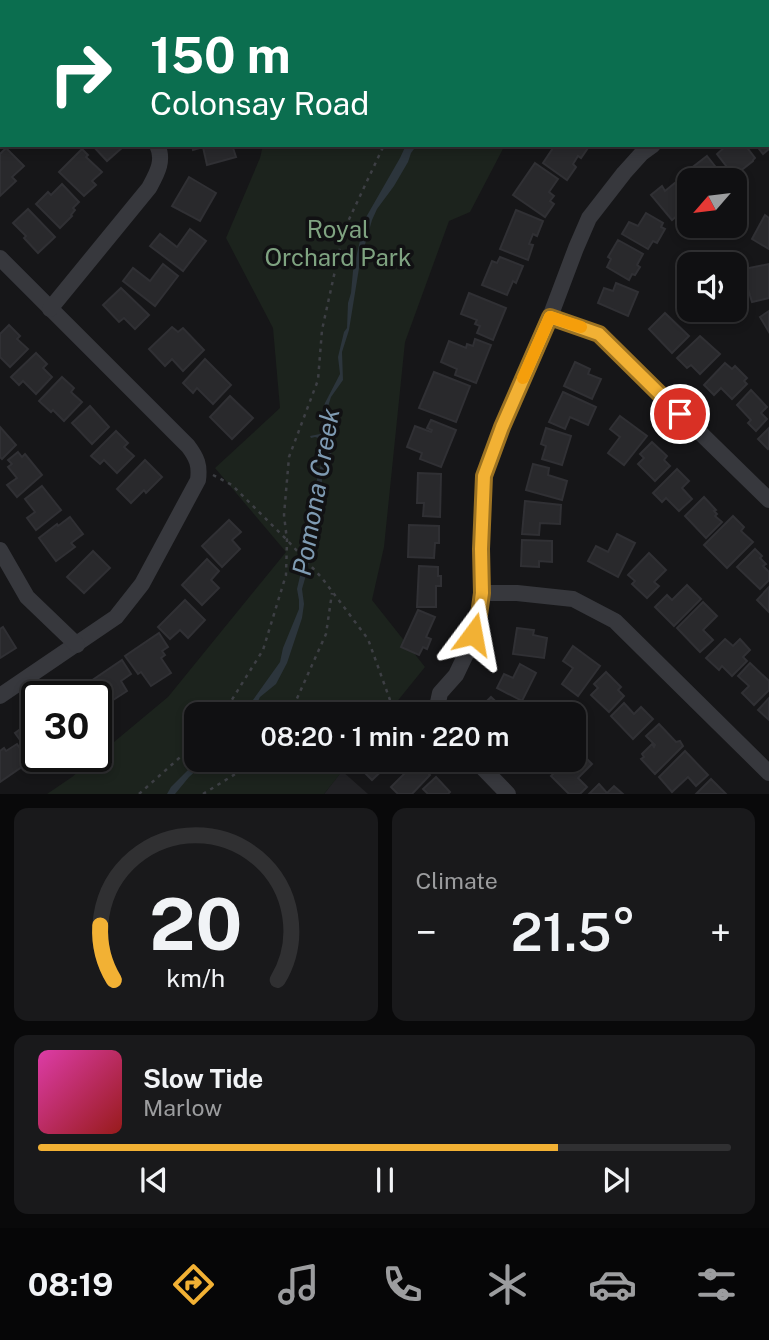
<!DOCTYPE html>
<meta charset="utf-8">
<style>
:root{--surface:#101012;--page:#19191b;--text:#f1f3f6;--muted:#9c9d9f;--line:#303032;--accent:#f2b134}
body{margin:0;font-family:"Public Sans",sans-serif;background:var(--page);color:var(--text);height:100vh;display:flex;flex-direction:column;font-size:26px;white-space:nowrap}
*{box-sizing:border-box;margin:0}
p{font-size:23px;color:var(--muted)}
.icon{flex:none;width:38px;height:38px;fill:none;stroke:currentColor;stroke-width:2;stroke-linecap:round;stroke-linejoin:round}
.map{position:relative;height:794px;overflow:hidden}
.sheet{display:flex;flex-direction:column;gap:14px;padding:14px;background:#09090a;flex:1}
.sheet>*{flex:none}
.banner{position:absolute;left:0px;top:0px;width:770px;height:147px;box-shadow:0 4px 10px #0003,0 0 0 2px var(--line);background:#0b6e4f;color:#fff;overflow:hidden}
.needle{width:46px;rotate:242deg}
.fabs{position:absolute;left:677px;top:168px;display:grid;gap:14px}
.fabs a{display:grid;place-items:center;width:70px;height:70px;border-radius:14px;background:var(--surface);box-shadow:0 4px 10px #0003,0 0 0 2px var(--line);font-size:35px}
.speed{position:absolute;left:21px;top:681px;display:flex;gap:14px;font-size:35px;font-weight:700;text-align:center}
.speed>*{display:grid;place-content:center;width:91px;height:91px;border-radius:50%;background:var(--surface);box-shadow:0 4px 10px #0003,0 0 0 2px var(--line);line-height:1}
.speed .limit{border:4px solid #111;border-radius:10px;background:#fff;color:#111}
.pin{position:absolute;display:grid;place-items:center;width:60px;height:60px;color:#fff;margin:-30px;border:4px solid #fff;border-radius:50%;box-shadow:0 2px 7px #0007}
.me{position:absolute;width:77px;margin:-38px;rotate:13deg;stroke-linejoin:round;filter:drop-shadow(0 0 5px #0008)}
.turn{display:flex;align-items:center;gap:24px;height:147px;padding:0 35px;font-size:32px}
.turn .icon{width:91px;height:91px;stroke-width:2.5}
.turn b{display:block;font-size:49px;line-height:60px}
.big{font-size:52px;font-weight:600;line-height:1.1}
.sheet .widget{flex:1;display:flex;flex-direction:column;justify-content:center;gap:10px;min-width:0;padding:0 24px;border-radius:14px;background:var(--page)}
.sheet .dial{align-items:center;gap:0}
.dial svg{height:182px;overflow:visible;fill:none;stroke:var(--line);stroke-width:7;stroke-linecap:round;text-anchor:middle}
.dial text{fill:var(--text);stroke:none}
.song{display:flex;align-items:center;gap:21px}
.cover{width:84px;height:84px;border-radius:10px;background:linear-gradient(135deg,hsl(320 70% 55%),hsl(0 70% 35%))}
.played{height:7px;border-radius:4px;background:linear-gradient(90deg,var(--accent) 75%,var(--line) 75%)}
.keys{display:flex;justify-content:space-around;direction:ltr}
.heat{display:flex;justify-content:space-between;align-items:center;font-size:38px;direction:ltr}
.sheet .tiles{flex:1;display:grid;gap:14px;grid-template-columns:1fr 1fr}
.widget:last-child{grid-column:span 2}
.trip{position:absolute;left:184px;top:702px;width:402px;height:70px;border-radius:14px;background:var(--surface);box-shadow:0 4px 10px #0003,0 0 0 2px var(--line);font-weight:600;line-height:70px;text-align:center}
.menu{display:flex;height:112px;justify-content:space-around;align-items:center;background:#060607;color:var(--muted)}
.menu .icon{width:49px;height:49px}
.menu .current{color:var(--accent)}
.menu b{font-size:32px;color:var(--text)}
.map>svg:first-child{display:block}
.built{fill:#222225}
.green{fill:#1c231d}
.water{fill:#2c353c}
.building{fill:#29292c;stroke:#303034;stroke-width:2}
.lines{fill:none;stroke-linecap:round;stroke-linejoin:round}
.path{stroke:#3d3f44;stroke-width:2.5;stroke-dasharray:3.5 5;stroke-linecap:butt}
.street{stroke:#37383d;stroke-width:16}
.route-casing{stroke:#9d7322;stroke-width:18}
.route{stroke:#f2b134;stroke-width:12}
.slow{stroke:#f59e0b;stroke-width:12}
.labels{text-anchor:middle;stroke-width:7;stroke-linejoin:round;paint-order:stroke}
.park-label{font-size:24px;fill:#7fa381;stroke:#111113}
.water-label{font-size:26px;font-style:italic;fill:#7f9bb3;stroke:#111113}
</style>
<div class="map">
<svg width="769" height="794" viewBox="0 0 769 794">
<rect width="100%" height="100%" fill="#161618"/>
<path class="built" d="M342,771L368,794H324Z"/>
<g class="green">
<path d="M172,0H582L581,2H174Z"/>
<path d="M263,145H505L470,212L449,221L405,342L384,547L372,600L425,667L387,714H196V760H351L324,794H47L72,777L168,697L286,552L215,468L280,408L273,328L226,238L260,158Z"/>
</g>
<g class="water">
<path d="M406,145H417L411,153L408,162L394,186L377,209L372,220L360,262L349,330L342,352L343,380L331,397L325,416V424L332,445L331,455L322,478L321,523L302,589L304,604L302,618L287,663L276,684L260,697L252,714H243L280,662L283,648L299,609V600L297,589L310,533L309,523L315,511L314,491L325,449L322,439L315,437L311,438L310,436L320,434L322,432V414L325,403L340,374L338,357L344,332L347,328L348,303L351,293L353,271L365,219L400,158Z"/>
<path d="M198,760H208L189,777L175,794H167L171,787Z"/>
</g>
<g class="building">
<path d="M100,0H132L134,2H98Z"/>
<path d="M624,0H670L672,2H626Z"/>
<path d="M1,34L2,35V73L0,71Z"/>
<path d="M768,112L769,149L763,154L756,145H768Z"/>
<path d="M90,145H124V146L107,161L93,146L92,147Z"/>
<path d="M192,145H232L236,157L207,165L203,147L193,150Z"/>
<path d="M555,145H590L581,158L578,156L573,164L576,167L567,180L543,163Z"/>
<path d="M727,145H745L755,158L753,160V161L734,176L717,154Z"/>
<path d="M6,148L24,166L12,177L16,181L0,196V154Z"/>
<path d="M82,149L88,155L86,157L102,172L92,181L96,185L84,196L59,172Z"/>
<path d="M707,156L726,180H690L685,173Z"/>
<path d="M535,163L558,179L549,192L554,196L550,201L554,204L545,217L513,195Z"/>
<path d="M189,177L216,193L200,221L172,206Z"/>
<path d="M675,183L690,200V205L672,220L651,195L662,186L665,191Z"/>
<path d="M62,184L79,202L73,208L75,210L71,215L72,216L60,228L36,204L48,192L51,195Z"/>
<path d="M28,209L55,237L38,253L24,238L26,236L13,223Z"/>
<path d="M516,210L543,221L537,236L533,234L529,244L533,245L528,260L500,249Z"/>
<path d="M646,213L663,223L661,227L665,229L657,243L653,241L648,249L622,234L629,222L638,226Z"/>
<path d="M765,215L769,218V249L752,239Z"/>
<path d="M190,229L206,241L183,271L150,246L160,234L177,247Z"/>
<path d="M618,240L643,254L637,265L640,267L635,275L632,274L629,280L607,267L611,259L608,257Z"/>
<path d="M500,257L523,266L516,283L513,281L507,295L482,285L492,261L497,263Z"/>
<path d="M163,264L178,276L155,306L123,281L133,268L150,281Z"/>
<path d="M769,264V298L752,302L748,289L743,290L739,270Z"/>
<path d="M616,283L638,292L628,316L598,303L604,288L613,291Z"/>
<path d="M121,288L149,315L135,329L124,318L119,322L103,305Z"/>
<path d="M469,293L506,308L493,340L477,333L480,326L475,324L477,320L461,314Z"/>
<path d="M769,311V332L760,317Z"/>
<path d="M665,313L689,336L672,353L649,329Z"/>
<path d="M9,325L20,336L17,339L28,349L10,367L0,357V334Z"/>
<path d="M172,327L178,332L183,328L204,350L183,371L172,359L165,366L149,349Z"/>
<path d="M700,336L720,354L700,374L691,365L687,368L677,358Z"/>
<path d="M475,339L491,345L476,383L455,375L457,369L441,362L449,341L466,348L467,344L473,346Z"/>
<path d="M36,353L47,364L43,368L52,377L36,394L23,381L19,385L11,377Z"/>
<path d="M205,359L231,385L213,404L197,388L193,393L183,383Z"/>
<path d="M575,362L590,369L588,374L601,379L592,399L564,386Z"/>
<path d="M725,363L732,369L735,366L747,378L744,381L747,384L732,399L721,388L714,395L704,385Z"/>
<path d="M434,372L470,386L456,422L419,408Z"/>
<path d="M62,377L74,388L71,392L82,402L64,421L53,410L51,412L39,401Z"/>
<path d="M751,390L767,407L761,413L767,419L756,431L748,423L751,420L737,405Z"/>
<path d="M563,392L596,407L588,425L570,417L565,429L549,422Z"/>
<path d="M230,396L253,418L232,439L210,417Z"/>
<path d="M90,406L109,427L92,444L72,423Z"/>
<path d="M620,416L647,436L624,465L608,453L620,437L610,429Z"/>
<path d="M431,420L456,430L441,467L420,459L422,453L407,447L415,426L431,432L432,430L427,428Z"/>
<path d="M0,427L16,445L2,459L0,457Z"/>
<path d="M546,428L571,436L562,465L542,459L546,446L541,444Z"/>
<path d="M769,428V448L768,449L758,439Z"/>
<path d="M116,431L128,443L124,447L134,456L117,473L104,460L100,464L91,456Z"/>
<path d="M652,442L667,456L664,460L670,466L655,481L638,464L644,458L640,454Z"/>
<path d="M18,452L22,457L25,454L42,475L17,497L7,485L17,478L8,467L12,464L8,460Z"/>
<path d="M145,460L162,477L146,493L144,490L131,503L117,489Z"/>
<path d="M533,464L549,468L548,475L567,481L562,500L526,490Z"/>
<path d="M677,469L689,481L682,488L692,499L679,511L666,498L662,502L653,493Z"/>
<path d="M418,473L441,474L440,517L423,516L424,503H417Z"/>
<path d="M42,486L61,510L36,530L27,518L35,512L25,499Z"/>
<path d="M704,497L716,510L714,511L717,514L715,516L722,522L706,538L685,516Z"/>
<path d="M525,501L561,505L560,524L540,523L539,535L522,534Z"/>
<path d="M733,516L744,527L741,531L753,542L727,568L704,545Z"/>
<path d="M70,517L83,534L71,543L75,547L56,561L39,538L57,524L58,526Z"/>
<path d="M229,520L241,532L232,540L240,549L222,567L202,546Z"/>
<path d="M409,525L439,526V543H435L434,558L408,557Z"/>
<path d="M617,534L635,543L618,577L588,561L596,546L608,552Z"/>
<path d="M522,540L552,541V562L539,561V567L521,566Z"/>
<path d="M755,549L762,556L760,558L766,564L763,566L769,572V580L760,589L737,567Z"/>
<path d="M93,551L110,568L84,593L67,577Z"/>
<path d="M649,553L666,570L654,582L659,586L647,598L632,584L635,581L628,575Z"/>
<path d="M207,559L219,571L211,580L219,588L202,605L182,585Z"/>
<path d="M419,566L438,567V576H441V586H436V607H417Z"/>
<path d="M687,585L701,599L674,626L655,607L667,595L672,600Z"/>
<path d="M769,587V612L757,600Z"/>
<path d="M185,600L205,620L188,638L180,630L170,639L158,627Z"/>
<path d="M703,602L717,616L703,630L713,640L700,652L677,628Z"/>
<path d="M418,610L435,617L426,637L431,639L427,649L423,647L419,655L401,647Z"/>
<path d="M3,627L16,648L0,658V629Z"/>
<path d="M517,628L534,630L533,635L547,638L544,658L513,654Z"/>
<path d="M159,633L168,647L162,651L165,655L161,658L171,673L151,686L141,672L138,674L125,656Z"/>
<path d="M725,639L733,646L740,639L750,650L743,657L747,661L732,676L722,666L719,670L706,658Z"/>
<path d="M573,646L600,666L578,696L562,684L573,668L563,661Z"/>
<path d="M122,660L131,674L121,681L127,691L107,704L91,681Z"/>
<path d="M750,663L769,681V690L754,705L742,693L749,686L738,676Z"/>
<path d="M520,664L536,673L522,701L497,688L504,674L513,678Z"/>
<path d="M606,672L621,687L618,690L624,696L609,712L591,695L598,688L594,684Z"/>
<path d="M86,685L93,696H69Z"/>
<path d="M491,697L509,714H474Z"/>
<path d="M769,698V720L758,710Z"/>
<path d="M624,703L634,714L641,707L653,719L633,739L611,716Z"/>
<path d="M96,708L104,720L96,725Z"/>
<path d="M37,717V756H51L41,764L30,749L28,751L15,733Z"/>
<path d="M659,724L676,742L680,741L683,746L655,774L641,759L644,757L642,754L652,744L654,747L655,745L646,736Z"/>
<path d="M17,744L29,762L0,782V751L4,748L6,751Z"/>
<path d="M577,749L592,764L578,778L587,787L580,794H569L551,776L567,760H574V753Z"/>
<path d="M685,751L708,775L696,786L688,777L672,792L659,777Z"/>
<path d="M352,760H390L388,761L390,763L372,780Z"/>
<path d="M400,760H418L424,765L422,767L430,775L412,794H398L391,787L406,772L397,763Z"/>
<path d="M534,760H549L542,767Z"/>
<path d="M436,777L450,792L448,794H428L423,789Z"/>
<path d="M711,779L726,794H696Z"/>
<path d="M599,784L607,793L614,786L623,794H589Z"/>
</g>
<g class="lines">
<g class="path">
<path d="M454,2V0"/>
<path d="M213,475L232,485L287,540L322,578L368,639L390,700L402,714"/>
<path d="M223,714L263,650L286,575L287,540L284,515L289,457L318,380L322,330L344,230L384,145"/>
<path d="M290,714L326,634L332,593"/>
<path d="M139,794L196,743"/>
<path d="M203,794L258,760"/>
</g>
<g class="street">
<path d="M23,0L25,2"/>
<path d="M768,56H769"/>
<path d="M0,258L188,446C197,458 200,465 198,480L142,584L116,617L0,696"/>
<path d="M50,309L149,188C156,175 165,161 157,145"/>
<path d="M550,317L599,334L769,500"/>
<path d="M0,550L27,597L77,645"/>
<path d="M482,593H517L573,599L615,621L769,773"/>
<path d="M438,714L437,707L440,693L456,675L467,652L479,615L482,593L481,549L484,476L502,427L550,317L576,248L589,218L624,173L642,153L653,145"/>
<path d="M475,760L508,794"/>
</g>
</g>
<g class="lines">
<defs>
<path id="route" d="M473,634L479,615L482,593L481,549L484,476L502,427L550,317L599,334L680,414"/>
</defs>
<use href="#route" class="route-casing"/>
<use href="#route" class="route"/>
<path class="slow" d="M523,378L550,317L581,327"/>
</g>
<g class="labels">
<g class="park-label">
<text x="338" y="238">Royal<tspan x="338" dy="28">Orchard Park</tspan></text>
</g>
<g class="water-label">
<text transform="translate(316 492) rotate(-80)" y="9">Pomona Creek</text>
</g>
</g>
</svg>
<div class="fabs">
<a><svg class="needle" viewBox="-14 -14 28 28"><path d="M0-13l5 13h-10z" fill="#e53935"/><path d="M0 13l5-13h-10z" fill="#9c9d9f"/></svg></a>
<a><svg class="icon" aria-label="sound" viewBox="0 0 24 24"><path d="M4 9h4l5-4v14l-5-4H4zM17 9q2 3 0 6"/></svg></a>
</div>
<div class="speed"><div class="limit">30</div></div>
<div class="pin" style="left:680px;top:414px;background:#d93025"><svg class="icon" aria-label="arrive" viewBox="0 0 24 24"><path d="M6 21V4h12l-3 4 3 4H6"/></svg></div>
<svg class="me" style="left:473px;top:634px" viewBox="-20 -20 40 40"><path d="M0-17L14 15 0 8-14 15z" fill="#f2b134" stroke="#fff" stroke-width="4"/></svg>
<div class="trip">08:20 · 1 min · 220 m</div>
<div class="banner">
<div class="turn"><svg class="icon" aria-label="right" viewBox="0 0 24 24"><path d="M7 20v-9h11M14 6l5 5-5 5"/></svg><div><b>150 m</b>Colonsay Road</div></div>
</div>
</div>
<section class="sheet">
<div class="tiles">
<div class="widget dial"><svg viewBox="0 0 100 80">
<path d="M14 69A42 42 0 1 1 86 69"/>
<path d="M14 69A42 42 0 0 1 8 45" stroke="#f2b134"/>
<text x="50" y="56" font-size="32" font-weight="700">20</text>
<text x="50" y="72" font-size="11">km/h</text>
</svg></div>
<div class="widget"><p>Climate</p>
<div class="heat"><a>−</a><b class="big">21.5°</b><a>+</a></div>
</div>
<div class="widget">
<div class="song"><i class="cover"></i><div><b>Slow Tide</b><p>Marlow</p></div></div>
<div class="played"></div>
<div class="keys"><svg class="icon" aria-label="previous" viewBox="0 0 24 24"><path d="M18 5L8 12l10 7zM5 5v14"/></svg><svg class="icon" aria-label="pause" viewBox="0 0 24 24"><path d="M8 5v14M16 5v14"/></svg><svg class="icon" aria-label="next" viewBox="0 0 24 24"><path d="M6 5l10 7-10 7zM19 5v14"/></svg></div>
</div>
</div>
</section>
<nav class="menu">
<b>08:19</b>
<svg class="icon current" aria-label="directions" viewBox="0 0 24 24"><path d="M12 3l9 9-9 9-9-9zM9 14v-3h6M13 9l2 2-2 2"/></svg>
<svg class="icon" aria-label="music" viewBox="0 0 24 24"><path d="M9 18V5l10-2v13"/><circle cx="6" cy="18" r="3"/><circle cx="16" cy="16" r="3"/></svg>
<svg class="icon" aria-label="phone" viewBox="0 0 24 24"><path d="M5 4h4l2 5-3 2q2 4 5 5l2-3 5 2v4C11 20 4 13 5 4z"/></svg>
<svg class="icon" aria-label="climate" viewBox="0 0 24 24"><path d="M12 3v18M4 7l16 10M4 17L20 7"/></svg>
<svg class="icon" aria-label="car" viewBox="0 0 24 24"><path d="M5 17H2v-5l4-1 3-4h7l3 4 3 1v5h-3M9 17h6M6 11h13"/><circle cx="7" cy="17" r="2"/><circle cx="17" cy="17" r="2"/></svg>
<svg class="icon" aria-label="filters" viewBox="0 0 24 24"><path d="M4 7h16M4 17h16"/><circle cx="9" cy="7" r="2"/><circle cx="15" cy="17" r="2"/></svg>
</nav>
